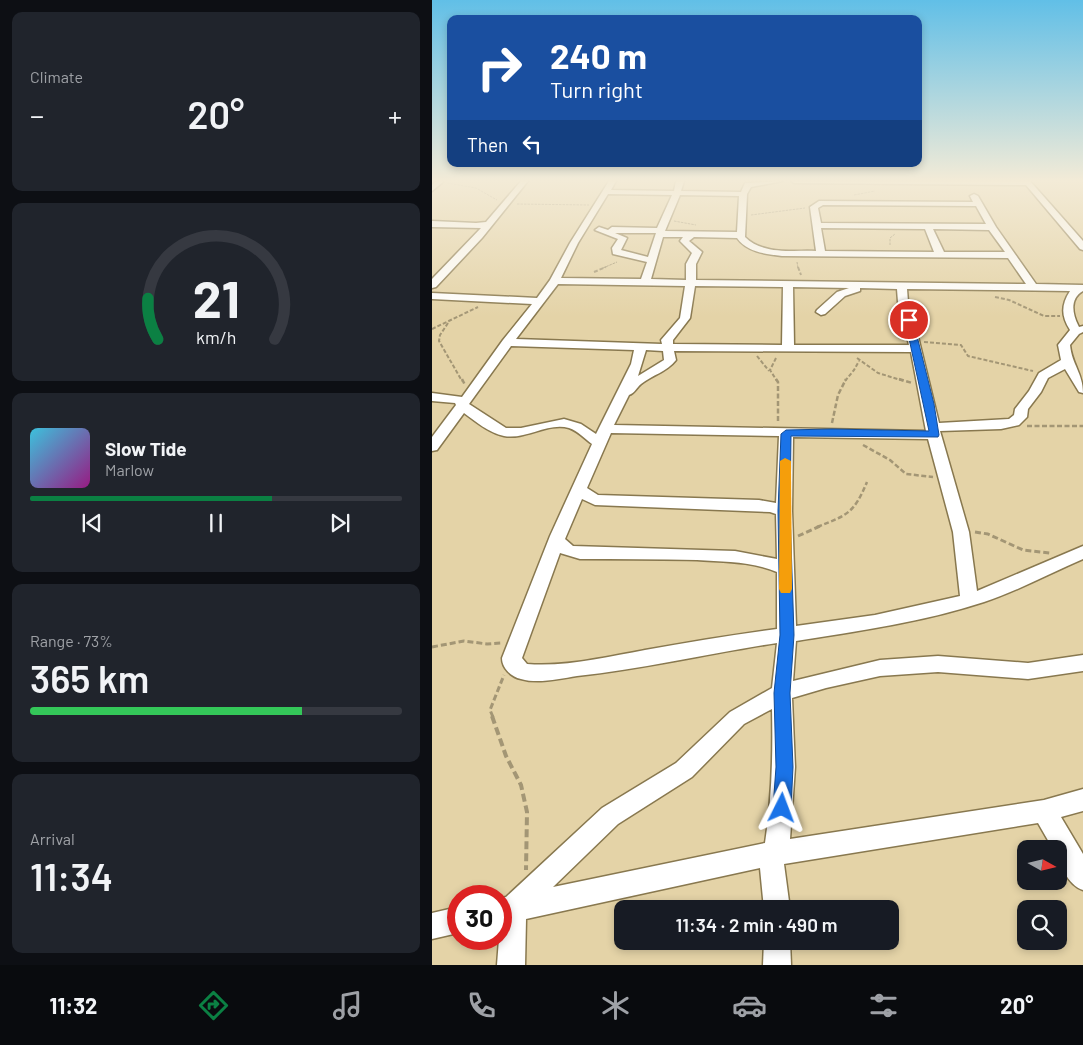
<!DOCTYPE html>
<meta charset="utf-8">
<style>
:root{--surface:#171b24;--page:#20242c;--text:#f1f3f6;--muted:#9ea1a6;--line:#363941;--accent:#0b8043}
body{margin:0;font-family:Barlow,sans-serif;background:var(--page);color:var(--text);height:100vh;display:flex;flex-direction:column;font-size:19px;white-space:nowrap}
*{box-sizing:border-box;margin:0}
p{font-size:16px;color:var(--muted)}
.icon{flex:none;width:28px;height:28px;fill:none;stroke:currentColor;stroke-width:2;stroke-linecap:round;stroke-linejoin:round}
.map{position:relative;flex:1;overflow:hidden}
.sheet{display:flex;flex-direction:column;gap:12px;padding:12px;background:#0d0f14;width:432px}
.sheet>*{flex:none}
.guide{position:absolute;left:15px;top:15px;width:475px;height:152px;border-radius:10px;box-shadow:0 2px 8px #0003;background:#1a4fa0;color:#fff;overflow:hidden}
.needle{width:32px;rotate:98deg}
.controls{position:absolute;left:585px;top:840px;display:grid;gap:10px}
.controls a{display:grid;place-items:center;width:50px;height:50px;border-radius:10px;background:var(--surface);box-shadow:0 2px 8px #0003;font-size:25px}
.speed{position:absolute;left:15px;top:885px;display:flex;gap:10px;font-size:25px;font-weight:700;text-align:center}
.speed>*{display:grid;place-content:center;width:65px;height:65px;border-radius:50%;background:var(--surface);box-shadow:0 2px 8px #0003;line-height:1}
.speed .limit{border:8px solid #d22;background:#fff;color:#111}
.pin{position:absolute;display:grid;place-items:center;width:42px;height:42px;color:#fff;margin:-21px;border:2px solid #fff;border-radius:50%;box-shadow:0 1px 5px #0007}
.me{position:absolute;width:55px;margin:-28px;rotate:3deg;stroke-linejoin:round;filter:drop-shadow(0 0 4px #0008)}
.turn{display:flex;align-items:center;gap:18px;height:105px;padding:0 20px;font-size:22px}
.turn .icon{width:65px;height:65px;stroke-width:2.5}
.turn b{display:block;font-size:35px;line-height:42px}
.then{display:flex;align-items:center;height:48px;padding:0 20px;background:#0003;gap:10px;font-size:19px}
.big{font-size:38px;font-weight:600;line-height:1.1}
.sheet .widget{flex:1;display:flex;flex-direction:column;justify-content:center;gap:8px;min-width:0;padding:0 18px;border-radius:10px;background:var(--page)}
.sheet .dial{align-items:center;gap:0}
.dial svg{height:130px;overflow:visible;fill:none;stroke:var(--line);stroke-width:7;stroke-linecap:round;text-anchor:middle}
.dial text{fill:var(--text);stroke:none}
.song{display:flex;align-items:center;gap:15px}
.cover{width:60px;height:60px;border-radius:8px;background:linear-gradient(135deg,hsl(190 70% 55%),hsl(310 70% 35%))}
.played{height:5px;border-radius:2px;background:linear-gradient(90deg,var(--accent) 65%,var(--line) 65%)}
.keys{display:flex;justify-content:space-around;direction:ltr}
.heat{display:flex;justify-content:space-between;align-items:center;font-size:28px;direction:ltr}
.charge{height:8px;border-radius:4px;background:linear-gradient(90deg,#34c759 73%,var(--line) 0)}
.trip{position:absolute;left:182px;top:900px;width:285px;height:50px;border-radius:10px;background:var(--surface);box-shadow:0 2px 8px #0003;font-weight:600;line-height:50px;text-align:center}
.dock{display:flex;height:80px;justify-content:space-around;align-items:center;background:#090b0e;color:var(--muted)}
.dock .icon{width:35px;height:35px}
.dock .active{color:var(--accent)}
.dock b{font-size:22px;color:var(--text)}
main{display:flex;flex:1;min-height:0}
.map>svg:first-child{display:block}
.lines{fill:none;stroke-linecap:round;stroke-linejoin:round}
.minor-casing{stroke:#88784f;stroke-width:3}
.path-far4{stroke:#a39675;stroke-width:1;stroke-dasharray:2.5 1;stroke-linecap:butt}
.path-far3{stroke:#a39675;stroke-width:2;stroke-dasharray:4 2;stroke-linecap:butt}
.path-far2{stroke:#a39675;stroke-width:2.5;stroke-dasharray:5 2.5;stroke-linecap:butt}
.path-far1{stroke:#a39675;stroke-width:3;stroke-dasharray:6 3;stroke-linecap:butt}
.path{stroke:#a39675;stroke-width:4;stroke-dasharray:8 4;stroke-linecap:butt}
.minor{fill:#fff;fill-rule:evenodd}
.route{fill:#1a73e8;stroke:#114b97}
.slow{fill:#f59e0b}
</style>
<main>
<section class="sheet">
<div class="widget"><p>Climate</p>
<div class="heat"><a>−</a><b class="big">20°</b><a>+</a></div>
</div>
<div class="widget dial"><svg viewBox="0 0 100 80">
<path d="M14 69A42 42 0 1 1 86 69"/>
<path d="M14 69A42 42 0 0 1 8 44" stroke="#0b8043"/>
<text x="50" y="56" font-size="32" font-weight="700">21</text>
<text x="50" y="72" font-size="11">km/h</text>
</svg></div>
<div class="widget">
<div class="song"><i class="cover"></i><div><b>Slow Tide</b><p>Marlow</p></div></div>
<div class="played"></div>
<div class="keys"><svg class="icon" aria-label="previous" viewBox="0 0 24 24"><path d="M18 5L8 12l10 7zM5 5v14"/></svg><svg class="icon" aria-label="pause" viewBox="0 0 24 24"><path d="M8 5v14M16 5v14"/></svg><svg class="icon" aria-label="next" viewBox="0 0 24 24"><path d="M6 5l10 7-10 7zM19 5v14"/></svg></div>
</div>
<div class="widget"><p>Range · 73%</p><b class="big">365 km</b><div class="charge"></div></div>
<div class="widget"><p>Arrival</p><b class="big">11:34</b></div>
</section>
<div class="map">
<svg width="651" height="965" viewBox="0 0 651 965">
<rect width="100%" height="100%" fill="#e4d3a7"/>
<g class="lines">
<defs>
<g id="minor">
<path d="M4,181H12L0,191V185Z"/>
<path d="M89,181H96L50,238L4,287L0,288V279L49,228L0,227V221L44,223L54,222Z"/>
<path d="M177,181H184L179,190L242,191L244,181H252L249,191L309,192L313,183H316L351,181L319,187L315,194L313,237C331,255 361,250 384,251L378,207L387,201L541,202L538,196L542,194L546,196L564,227L604,284L651,285V291C638,298 640,313 646,325L647,327L651,326V332L647,334L638,345C640,365 651,373 651,393L647,392L633,369L616,378L609,392L596,409L595,417L587,425L569,429L508,431L537,532L545,591L651,546V559C618,573 586,591 552,602C491,622 427,631 364,641L361,681L448,660L506,656L596,663L651,655V671L596,679L506,672L448,676L394,688L360,698L363,767L358,839L612,800L651,789V811L629,817L651,854V890C636,885 626,864 626,849H621L606,823L352,864L358,909H332L328,868L94,919L93,965H65L67,939H69V898L74,897L170,808L244,763L298,712L340,688L345,643C278,653 212,669 145,676C127,679 106,684 89,679C79,677 70,668 70,658L118,536L160,444C153,439 146,431 137,428C116,422 94,440 72,436C57,433 43,421 32,413L5,450L0,451V437L24,405L23,403L0,401V393L30,397L71,340L100,304L0,299V293L105,298L118,280L138,243ZM176,194L240,195L225,228L180,227L176,230L167,227L163,230L186,239L180,248L181,254L215,262L209,279L129,278L146,243ZM248,195L307,196L305,232L233,231ZM391,205L544,206L554,224L389,223L386,208ZM389,228L493,229L502,252L393,251ZM501,229L557,230L573,252H512ZM183,233H224L216,257L189,250L195,238ZM231,237H251L248,241L260,253L254,264V280L219,279ZM262,237L305,238C315,252 333,254 350,256L576,258L594,284L264,280V264L270,252L257,241ZM126,284L253,286L248,318L229,340L230,344L84,339ZM263,286L351,287L350,345L241,344V340L258,318ZM361,287L417,288L405,292L385,310L384,312L389,315L393,314L413,296L428,291V288L465,289L466,302L477,345H362ZM475,289L638,291C629,305 629,316 638,330L626,345L629,360L607,373L597,391L583,409L582,415L577,419L507,423L482,320L476,302ZM79,346L202,350L199,364L164,434L149,424L132,419L89,428H74L37,404ZM214,350L231,351L232,360L206,376ZM242,351L479,352L494,431L182,425L197,395C203,393 204,388 209,384C220,375 235,372 244,360ZM179,433L347,436L344,503L327,500L166,495L155,488ZM361,437L496,439L521,532L528,596L443,615L364,626L360,511ZM150,499L163,505L338,512L344,514L345,559L303,551L141,546L133,539ZM128,553L148,559C187,559 226,559 265,560C292,562 319,561 345,572V629C301,635 257,642 213,650C175,657 134,667 95,664L90,658ZM340,709C341,754 340,798 333,843L121,887L186,824L260,777L312,724Z"/>
<path d="M359,181H598L651,241V250L648,249L594,185L362,183Z"/>
<path d="M26,907V933L0,939V913Z"/>
<path d="M332,941H358L359,965H331Z"/>
</g>
</defs>
<use href="#minor" class="minor-casing"/>
<g class="path-far4">
<path d="M15,183L44,188L65,200"/>
<path d="M422,195L443,191"/>
<path d="M85,204L157,205"/>
<path d="M319,215L373,208"/>
<path d="M242,221L264,225"/>
<path d="M458,245V238L463,234"/>
<path d="M365,262L366,268"/>
<path d="M171,268L185,262"/>
</g>
<g class="path-far3">
<path d="M366,267L369,275"/>
<path d="M162,272L174,267"/>
<path d="M563,297L577,300L612,316H628"/>
<path d="M16,323L8,335L7,341L30,381"/>
<path d="M0,329L46,307"/>
<path d="M492,342L529,345L536,356L601,371"/>
<path d="M325,356L337,371"/>
<path d="M344,358L338,370L345,381"/>
<path d="M425,358L446,373L472,381"/>
<path d="M413,381L422,370L427,361"/>
</g>
<g class="path-far2">
<path d="M30,379L33,385"/>
<path d="M344,379L346,382V422"/>
<path d="M467,379L480,383"/>
<path d="M400,423L406,395L414,379"/>
<path d="M595,426H651"/>
<path d="M431,445L458,460L474,474L501,477"/>
<path d="M385,527C416,515 422,513 435,482"/>
</g>
<g class="path-far1">
<path d="M543,532L556,534L591,550L618,553"/>
<path d="M366,536L388,526"/>
<path d="M0,647L32,641L55,644L70,643"/>
<path d="M61,717L58,710L72,675"/>
</g>
<path class="path" d="M60,716L74,756L89,785L95,812L94,870"/>
<use href="#minor" class="minor"/>
</g>
<linearGradient id="sky" x2="0" y2="1"><stop stop-color="#61bfe7"/><stop offset="0.57" stop-color="#f3ebd7"/><stop offset="1" stop-color="#f3ebd7" stop-opacity="0"/></linearGradient>
<rect width="651" height="317" fill="url(#sky)"/>
<path class="route" d="M477,318L481,320L502,404L507,435L506,437L359,436L358,511L362,635L358,693L361,767L359,808L356,814L350,817L343,814L341,808L344,767L342,693L348,635L346,511L349,434L354,430L400,429L497,431L473,320Z"/>
<path class="slow" d="M353,458L359,461L360,589L358,593H349L347,589L348,461Z"/>
</svg>
<div class="controls">
<a><svg class="needle" viewBox="-14 -14 28 28"><path d="M0-13l5 13h-10z" fill="#e53935"/><path d="M0 13l5-13h-10z" fill="#9ea1a6"/></svg></a>
<a><svg class="icon" aria-label="search" viewBox="0 0 24 24"><circle cx="10" cy="10" r="6"/><path d="M15 15l6 6"/></svg></a>
</div>
<div class="speed"><div class="limit">30</div></div>
<div class="pin" style="left:477px;top:320px;background:#d93025"><svg class="icon" aria-label="arrive" viewBox="0 0 24 24"><path d="M6 21V4h12l-3 4 3 4H6"/></svg></div>
<svg class="me" style="left:350px;top:808px" viewBox="-20 -20 40 40"><path d="M0-17L14 15 0 8-14 15z" fill="#1a73e8" stroke="#fff" stroke-width="4"/></svg>
<div class="trip">11:34 · 2 min · 490 m</div>
<div class="guide">
<div class="turn"><svg class="icon" aria-label="right" viewBox="0 0 24 24"><path d="M7 20v-9h11M14 6l5 5-5 5"/></svg><div><b>240 m</b>Turn right</div></div>
<div class="then">Then<svg class="icon" aria-label="left" viewBox="0 0 24 24"><path d="M17 20v-9H6M10 6l-5 5 5 5"/></svg></div>
</div>
</div>
</main>
<nav class="dock">
<b>11:32</b>
<svg class="icon active" aria-label="directions" viewBox="0 0 24 24"><path d="M12 3l9 9-9 9-9-9zM9 14v-3h6M13 9l2 2-2 2"/></svg>
<svg class="icon" aria-label="music" viewBox="0 0 24 24"><path d="M9 18V5l10-2v13"/><circle cx="6" cy="18" r="3"/><circle cx="16" cy="16" r="3"/></svg>
<svg class="icon" aria-label="phone" viewBox="0 0 24 24"><path d="M5 4h4l2 5-3 2q2 4 5 5l2-3 5 2v4C11 20 4 13 5 4z"/></svg>
<svg class="icon" aria-label="climate" viewBox="0 0 24 24"><path d="M12 3v18M4 7l16 10M4 17L20 7"/></svg>
<svg class="icon" aria-label="car" viewBox="0 0 24 24"><path d="M5 17H2v-5l4-1 3-4h7l3 4 3 1v5h-3M9 17h6M6 11h13"/><circle cx="7" cy="17" r="2"/><circle cx="17" cy="17" r="2"/></svg>
<svg class="icon" aria-label="filters" viewBox="0 0 24 24"><path d="M4 7h16M4 17h16"/><circle cx="9" cy="7" r="2"/><circle cx="15" cy="17" r="2"/></svg>
<b>20°</b>
</nav>
